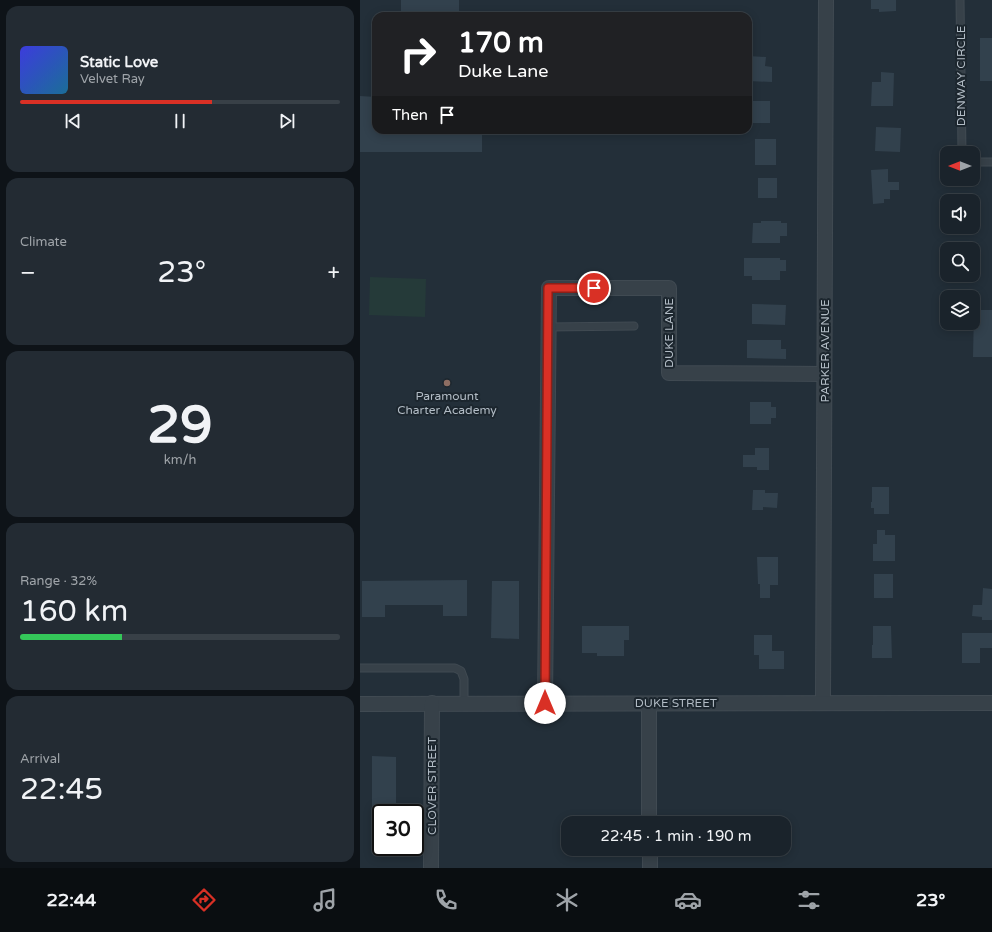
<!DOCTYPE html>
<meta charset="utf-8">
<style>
:root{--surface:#1a232b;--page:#232b33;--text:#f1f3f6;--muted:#9fa4a9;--line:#384047;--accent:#d93025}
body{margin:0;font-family:"Varela Round",sans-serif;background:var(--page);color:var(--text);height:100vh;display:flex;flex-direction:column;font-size:15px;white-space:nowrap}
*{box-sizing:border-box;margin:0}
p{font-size:13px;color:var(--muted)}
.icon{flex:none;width:22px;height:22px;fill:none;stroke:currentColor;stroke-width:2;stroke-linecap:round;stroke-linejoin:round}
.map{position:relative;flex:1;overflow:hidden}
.sheet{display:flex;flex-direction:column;gap:6px;padding:6px;background:#0e1318;width:360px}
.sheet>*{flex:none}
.hud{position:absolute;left:12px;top:12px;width:380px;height:122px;border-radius:12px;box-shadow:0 2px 10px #0003,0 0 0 1px var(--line);background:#202124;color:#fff;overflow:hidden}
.needle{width:26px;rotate:270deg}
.fabs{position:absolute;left:580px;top:146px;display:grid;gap:8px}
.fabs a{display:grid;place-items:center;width:40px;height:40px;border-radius:8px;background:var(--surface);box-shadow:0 2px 10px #0003,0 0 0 1px var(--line);font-size:20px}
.speed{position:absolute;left:12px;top:804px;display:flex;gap:8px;font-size:20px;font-weight:700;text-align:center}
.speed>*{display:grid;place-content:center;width:52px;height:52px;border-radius:50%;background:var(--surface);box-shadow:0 2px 10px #0003,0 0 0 1px var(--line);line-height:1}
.speed .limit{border:2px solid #111;border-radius:6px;background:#fff;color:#111}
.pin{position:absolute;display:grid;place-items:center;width:34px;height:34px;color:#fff;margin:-17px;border:2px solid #fff;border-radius:50%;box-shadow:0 1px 4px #0007}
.me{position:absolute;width:44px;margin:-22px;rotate:0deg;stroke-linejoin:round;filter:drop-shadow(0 0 3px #0008)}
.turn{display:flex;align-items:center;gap:14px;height:84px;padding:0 20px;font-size:18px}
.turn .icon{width:52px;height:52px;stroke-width:2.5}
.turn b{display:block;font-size:28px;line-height:34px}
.then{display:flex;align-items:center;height:38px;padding:0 20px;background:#0003;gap:8px;font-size:15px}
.big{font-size:30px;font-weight:600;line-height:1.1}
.sheet .tile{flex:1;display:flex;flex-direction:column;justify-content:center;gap:6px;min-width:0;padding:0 14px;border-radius:12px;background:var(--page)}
.sheet .dial{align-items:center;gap:0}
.dial b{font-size:52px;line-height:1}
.song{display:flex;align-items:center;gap:12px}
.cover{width:48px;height:48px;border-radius:6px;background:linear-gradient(135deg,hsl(240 70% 55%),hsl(200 70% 35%))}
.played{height:4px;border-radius:2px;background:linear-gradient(90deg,var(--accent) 60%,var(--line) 60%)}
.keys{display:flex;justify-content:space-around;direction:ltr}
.heat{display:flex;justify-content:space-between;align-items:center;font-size:22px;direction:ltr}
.charge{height:6px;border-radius:3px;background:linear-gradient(90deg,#34c759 32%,var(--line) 0)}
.trip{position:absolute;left:201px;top:816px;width:230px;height:40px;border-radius:12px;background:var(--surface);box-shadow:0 2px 10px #0003,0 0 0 1px var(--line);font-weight:600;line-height:40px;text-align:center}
.dock{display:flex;height:64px;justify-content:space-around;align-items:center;background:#0a0e11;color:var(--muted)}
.dock .icon{width:28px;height:28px}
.dock .selected{color:var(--accent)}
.dock b{font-size:18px;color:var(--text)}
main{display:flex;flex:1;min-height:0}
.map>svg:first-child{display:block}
.green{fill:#253a39}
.building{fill:#32414d}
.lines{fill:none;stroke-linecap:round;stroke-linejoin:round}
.service-casing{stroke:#404a52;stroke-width:9}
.minor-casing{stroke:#404a52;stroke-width:16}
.service{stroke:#374149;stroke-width:7}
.minor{stroke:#374149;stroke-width:14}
.route-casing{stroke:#8d1f18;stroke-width:10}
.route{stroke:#d93025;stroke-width:7}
.education-dot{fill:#8d6e63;stroke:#1c262e;stroke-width:1.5}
.labels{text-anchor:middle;stroke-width:4;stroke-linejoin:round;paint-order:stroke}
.street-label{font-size:12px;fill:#b2bcc5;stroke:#1c262e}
.poi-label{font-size:12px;fill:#b2bcc5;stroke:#1c262e}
</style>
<main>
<section class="sheet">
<div class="tile">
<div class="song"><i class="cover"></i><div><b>Static Love</b><p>Velvet Ray</p></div></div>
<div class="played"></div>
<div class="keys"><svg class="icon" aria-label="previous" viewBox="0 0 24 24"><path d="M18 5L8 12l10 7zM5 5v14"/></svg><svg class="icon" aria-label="pause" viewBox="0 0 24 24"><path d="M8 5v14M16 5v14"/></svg><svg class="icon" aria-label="next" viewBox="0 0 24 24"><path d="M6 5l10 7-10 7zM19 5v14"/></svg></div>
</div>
<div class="tile"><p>Climate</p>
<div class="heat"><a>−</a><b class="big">23°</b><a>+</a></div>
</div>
<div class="tile dial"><b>29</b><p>km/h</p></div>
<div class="tile"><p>Range · 32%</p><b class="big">160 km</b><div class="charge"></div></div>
<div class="tile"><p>Arrival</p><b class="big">22:45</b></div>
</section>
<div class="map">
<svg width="632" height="868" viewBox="0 0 632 868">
<rect width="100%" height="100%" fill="#232f39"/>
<path class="green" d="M10,277L66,279L65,317L9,315Z"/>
<g class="building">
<rect x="41" y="0" width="58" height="16"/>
<path d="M511,0H536V11L519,12V9H511Z"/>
<rect x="620" y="38" width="12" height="43"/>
<path d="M389,56L406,57L405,66L412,67V82L388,81Z"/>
<path d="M521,72L534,73L533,106H511L512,82H521Z"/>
<path d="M0,96L16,97V130H144V132H122V152H0Z"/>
<rect x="389" y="101" width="21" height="22"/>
<path d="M516,127L541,128L540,152L515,151Z"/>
<rect x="395" y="139" width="21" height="26"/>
<path d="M528,169V182H539V190H530V199H524V203L513,204L511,170Z"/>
<rect x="398" y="178" width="19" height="20"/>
<path d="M401,221H421V223H427V236H420V243H392L393,223H401Z"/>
<path d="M384,258H420V260H426V271H420V280H392V276H384Z"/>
<path d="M392,304L426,305L425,325L392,324Z"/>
<path d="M614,310H632V357H613Z"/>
<path d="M387,340H421V349H426V359L387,358Z"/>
<path d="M390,402H411V407H416V418H411V424H390Z"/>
<path d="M395,448H409V470H397V467H383V455H395Z"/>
<path d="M512,487H529V514H514V508H511V502H512Z"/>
<path d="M393,490H405V493H418L417,508L403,507V510H392Z"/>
<path d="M517,530H525V535H535V561H513V544H517Z"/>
<path d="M397,557H418V585H410V598H400V584H398Z"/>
<rect x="514" y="574" width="19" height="24"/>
<path d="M107,580V616H83V605H25V617H2V581Z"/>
<path d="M132,581H159V639L131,638Z"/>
<path d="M623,588L632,589V620H622V617L612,616L613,605H622Z"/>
<path d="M222,626H269V640H264V656H237V653H222Z"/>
<path d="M513,626H531L532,658H512V645H513Z"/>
<path d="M602,633H632V648H620V663H602Z"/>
<path d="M394,635H412V651H424V669H399V655H394Z"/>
<path d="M12,756L36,757V813H21V820H12Z"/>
</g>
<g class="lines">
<defs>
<g id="service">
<path d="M600,0L602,153"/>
<path d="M613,162H632"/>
<path d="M188,327L274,326"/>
<path d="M0,668H95L101,671L104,679V703"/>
</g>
<g id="minor">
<path d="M463,702L466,0"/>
<path d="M185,703L189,288H309V373L464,374"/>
<path d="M0,704L632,703"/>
<path d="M289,704V823"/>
<path d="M71,868L72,703"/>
<path d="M290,868V849"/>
</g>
</defs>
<use href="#service" class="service-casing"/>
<use href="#minor" class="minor-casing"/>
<use href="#service" class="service"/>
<use href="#minor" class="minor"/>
</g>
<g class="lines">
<defs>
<path id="route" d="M185,703L188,288H234"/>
</defs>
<use href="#route" class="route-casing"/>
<use href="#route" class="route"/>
</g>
<circle class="education-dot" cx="87" cy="383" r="4"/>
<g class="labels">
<g class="street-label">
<text transform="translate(601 76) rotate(-90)" y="4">DENWAY CIRCLE</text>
<text transform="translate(309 333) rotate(-90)" y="4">DUKE LANE</text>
<text transform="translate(465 351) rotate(-90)" y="4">PARKER AVENUE</text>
<text x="316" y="707">DUKE STREET</text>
<text transform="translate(72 786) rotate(-90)" y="4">CLOVER STREET</text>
</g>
<g class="poi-label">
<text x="87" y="400">Paramount<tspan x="87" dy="14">Charter Academy</tspan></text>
</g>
</g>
</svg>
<div class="fabs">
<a><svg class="needle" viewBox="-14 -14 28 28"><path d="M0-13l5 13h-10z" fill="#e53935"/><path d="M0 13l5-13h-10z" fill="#9fa4a9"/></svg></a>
<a><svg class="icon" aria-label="sound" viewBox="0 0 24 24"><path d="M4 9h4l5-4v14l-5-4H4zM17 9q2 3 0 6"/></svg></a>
<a><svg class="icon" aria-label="search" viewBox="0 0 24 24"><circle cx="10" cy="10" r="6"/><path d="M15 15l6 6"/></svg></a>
<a><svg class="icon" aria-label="layers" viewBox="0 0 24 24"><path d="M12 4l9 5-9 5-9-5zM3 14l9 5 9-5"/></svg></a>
</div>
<div class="speed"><div class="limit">30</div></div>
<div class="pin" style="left:234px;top:288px;background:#d93025"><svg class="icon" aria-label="arrive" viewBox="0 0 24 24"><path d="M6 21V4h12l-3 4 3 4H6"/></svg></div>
<svg class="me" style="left:185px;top:703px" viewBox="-20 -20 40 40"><circle r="19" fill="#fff"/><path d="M0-13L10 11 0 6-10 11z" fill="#d93025"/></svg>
<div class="trip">22:45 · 1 min · 190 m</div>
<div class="hud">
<div class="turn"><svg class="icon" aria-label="right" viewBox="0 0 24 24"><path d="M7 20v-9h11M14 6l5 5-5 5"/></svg><div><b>170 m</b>Duke Lane</div></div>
<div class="then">Then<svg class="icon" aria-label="arrive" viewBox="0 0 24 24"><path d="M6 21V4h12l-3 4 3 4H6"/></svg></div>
</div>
</div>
</main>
<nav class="dock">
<b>22:44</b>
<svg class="icon selected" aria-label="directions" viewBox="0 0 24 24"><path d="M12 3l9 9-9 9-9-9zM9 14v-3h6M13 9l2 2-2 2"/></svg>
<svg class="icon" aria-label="music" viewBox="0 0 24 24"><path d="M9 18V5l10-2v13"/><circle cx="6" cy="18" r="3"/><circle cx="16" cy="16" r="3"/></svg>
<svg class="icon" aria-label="phone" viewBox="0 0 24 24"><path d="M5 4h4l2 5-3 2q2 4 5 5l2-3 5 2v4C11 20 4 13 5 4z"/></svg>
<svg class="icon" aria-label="climate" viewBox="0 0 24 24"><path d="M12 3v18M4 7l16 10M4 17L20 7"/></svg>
<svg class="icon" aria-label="car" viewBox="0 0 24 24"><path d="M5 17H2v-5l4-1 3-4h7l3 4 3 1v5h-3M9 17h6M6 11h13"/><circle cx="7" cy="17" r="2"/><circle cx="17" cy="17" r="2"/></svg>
<svg class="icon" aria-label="filters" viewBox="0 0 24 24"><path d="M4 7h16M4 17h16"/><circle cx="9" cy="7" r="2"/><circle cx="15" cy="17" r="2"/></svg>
<b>23°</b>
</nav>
